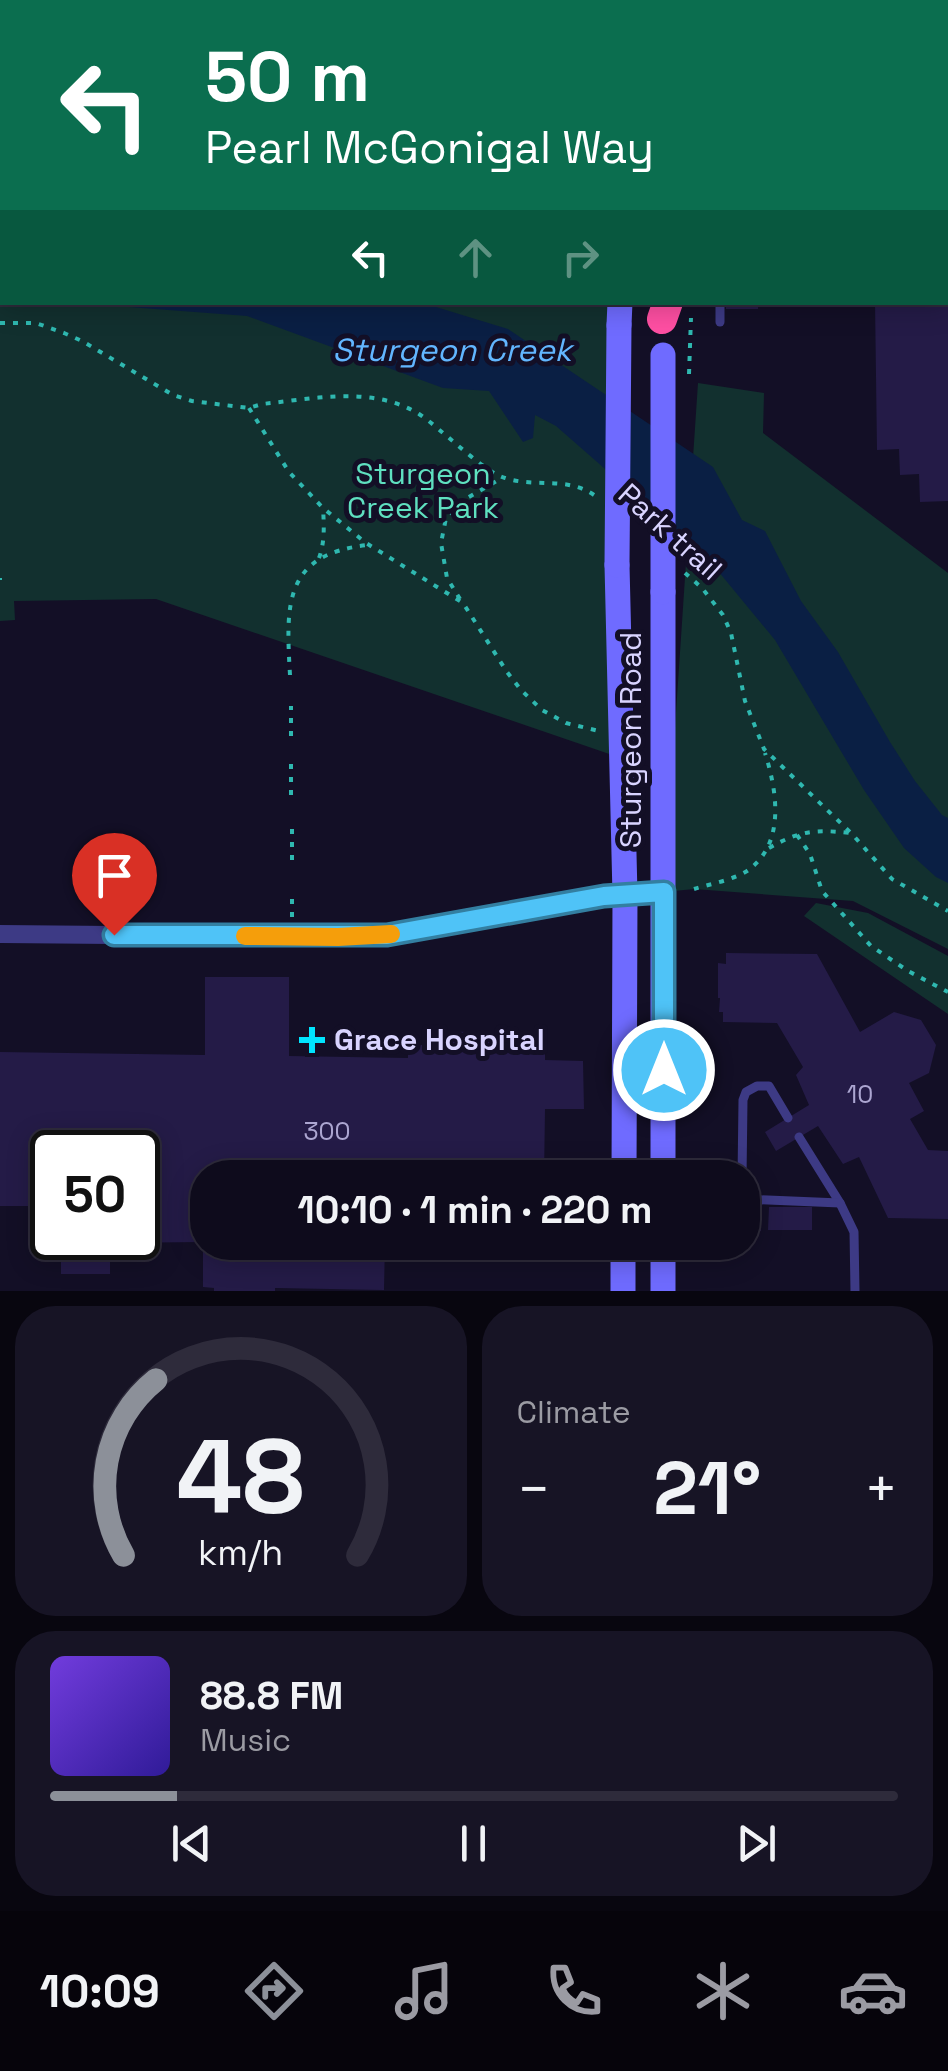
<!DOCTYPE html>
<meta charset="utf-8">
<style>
:root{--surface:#0e0b1c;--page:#171425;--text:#f1f3f6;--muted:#9b9ba3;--line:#2e2b3b;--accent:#8c9099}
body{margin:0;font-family:"Space Grotesk",sans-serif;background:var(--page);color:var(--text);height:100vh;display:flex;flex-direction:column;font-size:38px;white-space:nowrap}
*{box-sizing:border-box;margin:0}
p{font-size:32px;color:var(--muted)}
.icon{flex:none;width:55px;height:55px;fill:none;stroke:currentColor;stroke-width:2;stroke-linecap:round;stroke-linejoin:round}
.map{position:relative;height:1291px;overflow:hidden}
.sheet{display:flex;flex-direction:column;gap:15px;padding:15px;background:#08060f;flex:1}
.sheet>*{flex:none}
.banner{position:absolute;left:0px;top:0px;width:950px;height:305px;box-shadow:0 5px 25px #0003,0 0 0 2px var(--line);background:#0b6e4f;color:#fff;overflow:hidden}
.speed{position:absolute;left:30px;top:1130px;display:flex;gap:20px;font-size:50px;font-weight:700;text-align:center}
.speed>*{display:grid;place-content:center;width:130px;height:130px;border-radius:50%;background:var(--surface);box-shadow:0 5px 25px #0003,0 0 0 2px var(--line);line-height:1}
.speed .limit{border:5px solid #111;border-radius:15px;background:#fff;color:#111}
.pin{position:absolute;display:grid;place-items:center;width:85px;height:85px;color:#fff;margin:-102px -42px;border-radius:50% 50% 50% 0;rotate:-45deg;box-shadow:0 0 10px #0007}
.pin .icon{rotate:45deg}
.me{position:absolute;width:110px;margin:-55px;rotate:0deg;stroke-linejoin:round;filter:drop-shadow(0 0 8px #0008)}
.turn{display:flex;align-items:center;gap:35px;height:210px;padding:0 40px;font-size:45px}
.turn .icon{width:130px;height:130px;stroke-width:2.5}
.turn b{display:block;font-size:70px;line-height:85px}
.lanes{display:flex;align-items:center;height:95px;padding:0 40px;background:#0003;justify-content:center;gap:50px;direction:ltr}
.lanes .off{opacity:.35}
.big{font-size:75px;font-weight:600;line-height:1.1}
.sheet .card{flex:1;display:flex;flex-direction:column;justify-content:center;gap:15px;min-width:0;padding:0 35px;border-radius:40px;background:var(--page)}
.sheet .dial{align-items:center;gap:0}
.dial svg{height:260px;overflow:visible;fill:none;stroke:var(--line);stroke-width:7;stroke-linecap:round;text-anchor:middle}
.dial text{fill:var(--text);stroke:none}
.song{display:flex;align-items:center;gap:30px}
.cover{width:120px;height:120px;border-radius:15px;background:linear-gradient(135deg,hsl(260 70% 55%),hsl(250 70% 35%))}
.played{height:10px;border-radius:5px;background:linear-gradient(90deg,var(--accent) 15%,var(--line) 15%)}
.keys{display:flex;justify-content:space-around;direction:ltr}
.heat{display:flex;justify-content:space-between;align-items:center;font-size:55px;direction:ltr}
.sheet .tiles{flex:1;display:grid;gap:15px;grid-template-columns:1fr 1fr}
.card:last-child{grid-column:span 2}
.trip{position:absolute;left:190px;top:1160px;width:570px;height:100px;border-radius:40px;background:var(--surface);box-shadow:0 5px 25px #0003,0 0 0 2px var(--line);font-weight:600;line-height:100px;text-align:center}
.tab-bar{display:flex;height:160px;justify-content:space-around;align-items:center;background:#06040b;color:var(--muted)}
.tab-bar .icon{width:70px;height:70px}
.tab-bar .on{color:var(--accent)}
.tab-bar b{font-size:45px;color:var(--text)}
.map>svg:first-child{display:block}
.green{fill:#12302f}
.water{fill:#0a1f44}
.building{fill:#241b47}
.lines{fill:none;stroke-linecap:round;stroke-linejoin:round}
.path{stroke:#2fb8b0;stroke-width:4;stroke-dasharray:5 8;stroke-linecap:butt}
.lane{stroke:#3d3a85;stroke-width:9}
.street{stroke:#3d3a85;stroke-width:18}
.secondary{stroke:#6f6bff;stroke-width:25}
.highway{stroke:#ff4fa3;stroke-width:30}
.secondary-bridge{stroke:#6f6bff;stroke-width:25}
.route-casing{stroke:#337fa1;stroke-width:25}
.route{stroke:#4fc3f7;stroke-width:18}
.slow{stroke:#f59e0b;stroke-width:18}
.poi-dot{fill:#00e5ff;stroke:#130f26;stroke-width:4}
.labels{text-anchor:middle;stroke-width:10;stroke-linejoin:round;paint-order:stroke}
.number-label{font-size:25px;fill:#aca6d1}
.park-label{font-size:30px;fill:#5fe0c0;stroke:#130f26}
.street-label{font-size:30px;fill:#d9d4ff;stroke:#130f26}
.poi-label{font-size:30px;font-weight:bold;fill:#d9d4ff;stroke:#130f26;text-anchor:start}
.water-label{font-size:32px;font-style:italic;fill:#62b6ff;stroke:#130f26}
</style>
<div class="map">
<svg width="948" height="1291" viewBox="0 0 948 1291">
<rect width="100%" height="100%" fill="#130f26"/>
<g class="green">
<path d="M0,0H175L183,2H2V302H608L621,758L156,599L14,601L15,620L0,621Z"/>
<path d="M698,383L764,393L763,433L948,573V949L853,901L694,889L664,892Z"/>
<path d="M816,903L868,913L948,956V1014L804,916Z"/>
</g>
<path class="water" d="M114,303H423L508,329L713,467L742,520L765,531L801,601L838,652L890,742L915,781L942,815L948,818V883L936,877L904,848L864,790L775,640L709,560L556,426L535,415L533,438L523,442L489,391L443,388L247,316L129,307Z"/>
<g class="building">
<rect x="726" y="302" width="32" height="7"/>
<path d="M875,302H935L948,305V501L920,502L919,474L900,475L899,449L877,450Z"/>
<path d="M726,953L817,954L860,1032L894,1012L921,1020L936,1045L929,1073L909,1083L924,1111L910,1119L928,1150L948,1151V1219L888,1218L859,1157L843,1164L818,1126L776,1151L765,1132L809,1105L796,1075L803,1067L777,1023L723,1022V1012H719L720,998H718V963L726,964Z"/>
<path d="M205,977H289V1056L408,1058V1045H435V1031L505,1033V1044L545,1045V1060L583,1061L584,1109H545L544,1178H208V1242H385L384,1290L275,1288V1291H214V1288L203,1287V1242L110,1243V1274H61V1238H138V1152H52V1210H48V1206H0V1052L205,1055Z"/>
<path d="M769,1207H812V1230H768Z"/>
<rect x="742" y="1208" width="19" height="23"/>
<path d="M404,1242H544V1247L500,1246L501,1261H404Z"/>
</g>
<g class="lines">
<g class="path">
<path d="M0,56L2,58"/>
<path d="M0,323H36L64,333L82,341L173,395L192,401L249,408L262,404C313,399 372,385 419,414C428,420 436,427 443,433C458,445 489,474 505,478C536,488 566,476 594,495"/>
<path d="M689,374L691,318"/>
<path d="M249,408L289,472L323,508L366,543L463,603L507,672L521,690L542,710L566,723L599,731"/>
<path d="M319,558C325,542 324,525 323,508"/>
<path d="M685,573L702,588L723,615L731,633L745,701L764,749L852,834L892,879L948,911"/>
<path d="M0,578V580"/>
<path d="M460,599L447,578L441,543L446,518L462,501L502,478"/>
<path d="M290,675C286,605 283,554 368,545"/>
<path d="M291,736V706"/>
<path d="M291,764V797"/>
<path d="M292,829V861"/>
<path d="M797,835L810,854L822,891L871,946L908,971L948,992"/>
<path d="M769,848C799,831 815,829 850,833"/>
<path d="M694,889C710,884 733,880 747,871C786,844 777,791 765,753"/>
<path d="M292,917V892"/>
</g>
<g class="lane">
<path d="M720,302V322"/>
<path d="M799,1137L840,1203L854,1232L855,1291"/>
<path d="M742,1178L743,1100L746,1092L757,1086H769L788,1118"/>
<path d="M742,1199L840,1203"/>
</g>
<g class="street">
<path d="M826,2V0"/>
<path d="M0,934L338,937L387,935L604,897L664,892"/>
</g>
<g class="secondary">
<path d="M619,325L620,302"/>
<path d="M617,565L625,895L624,1178"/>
<path d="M663,592V1178"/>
<path d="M663,1242V1291"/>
<path d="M623,1291V1242"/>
</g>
<g class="highway">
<path d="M287,0L296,2"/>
<path d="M466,0L474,2"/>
<path d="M662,319L668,302"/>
</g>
<g class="secondary-bridge">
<path d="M617,565L619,325"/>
<path d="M663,592V355"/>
</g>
</g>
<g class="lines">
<defs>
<path id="route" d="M114,935H387L604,896L664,892V1070"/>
</defs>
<use href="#route" class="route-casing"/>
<use href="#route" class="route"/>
<path class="slow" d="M245,936L338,937L391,934"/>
</g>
<path class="poi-dot" d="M307 1025h10v10h10v10h-10v10h-10v-10h-10v-10h10z"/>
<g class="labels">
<g class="number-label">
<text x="860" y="1103">10</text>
<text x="327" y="1140">300</text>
</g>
<g class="park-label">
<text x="423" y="484">Sturgeon<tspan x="423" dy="34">Creek Park</tspan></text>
</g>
<g class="street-label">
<text transform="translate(670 532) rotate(42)" y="10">Park trail</text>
<text transform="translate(631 740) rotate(-90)" y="10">Sturgeon Road</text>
</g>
<g class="poi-label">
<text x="334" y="1050">Grace Hospital</text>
</g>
<g class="water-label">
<text x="452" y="361">Sturgeon Creek</text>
</g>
</g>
</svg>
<div class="speed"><div class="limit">50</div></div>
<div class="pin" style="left:114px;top:935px;background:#d93025"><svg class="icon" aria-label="arrive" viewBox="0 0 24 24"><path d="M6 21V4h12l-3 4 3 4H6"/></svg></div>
<svg class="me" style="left:664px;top:1070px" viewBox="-20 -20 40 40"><circle r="17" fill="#4fc3f7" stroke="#fff" stroke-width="3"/><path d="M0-11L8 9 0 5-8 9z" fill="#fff"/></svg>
<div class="trip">10:10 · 1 min · 220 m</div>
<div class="banner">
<div class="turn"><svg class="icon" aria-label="left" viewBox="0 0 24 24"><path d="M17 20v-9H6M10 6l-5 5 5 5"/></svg><div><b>50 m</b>Pearl McGonigal Way</div></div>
<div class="lanes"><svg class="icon" aria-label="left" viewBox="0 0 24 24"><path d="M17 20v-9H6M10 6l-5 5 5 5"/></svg><svg class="icon off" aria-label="ahead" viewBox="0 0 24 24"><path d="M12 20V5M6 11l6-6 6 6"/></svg><svg class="icon off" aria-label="right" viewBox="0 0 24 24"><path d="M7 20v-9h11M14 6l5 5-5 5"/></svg></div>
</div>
</div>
<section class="sheet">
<div class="tiles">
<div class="card dial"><svg viewBox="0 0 100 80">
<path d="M14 69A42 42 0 1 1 86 69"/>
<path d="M14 69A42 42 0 0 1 24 15" stroke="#8c9099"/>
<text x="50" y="56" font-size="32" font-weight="700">48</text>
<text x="50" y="72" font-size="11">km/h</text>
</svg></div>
<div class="card"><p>Climate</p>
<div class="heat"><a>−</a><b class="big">21°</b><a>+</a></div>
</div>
<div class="card">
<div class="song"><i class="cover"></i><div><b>88.8 FM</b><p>Music</p></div></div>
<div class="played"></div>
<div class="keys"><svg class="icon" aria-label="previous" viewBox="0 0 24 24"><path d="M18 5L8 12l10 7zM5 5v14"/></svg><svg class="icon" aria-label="pause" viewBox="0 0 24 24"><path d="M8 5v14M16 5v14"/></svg><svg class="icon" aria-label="next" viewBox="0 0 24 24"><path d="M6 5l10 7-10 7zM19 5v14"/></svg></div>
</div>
</div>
</section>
<nav class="tab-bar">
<b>10:09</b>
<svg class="icon on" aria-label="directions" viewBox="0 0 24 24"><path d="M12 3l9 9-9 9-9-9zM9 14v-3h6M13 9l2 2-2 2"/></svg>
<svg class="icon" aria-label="music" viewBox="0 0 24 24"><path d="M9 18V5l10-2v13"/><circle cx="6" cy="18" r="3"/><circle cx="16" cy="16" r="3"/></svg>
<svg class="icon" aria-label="phone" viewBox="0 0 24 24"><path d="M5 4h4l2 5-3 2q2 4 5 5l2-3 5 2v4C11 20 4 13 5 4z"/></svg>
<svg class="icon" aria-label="climate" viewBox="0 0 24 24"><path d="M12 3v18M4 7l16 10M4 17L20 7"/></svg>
<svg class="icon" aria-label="car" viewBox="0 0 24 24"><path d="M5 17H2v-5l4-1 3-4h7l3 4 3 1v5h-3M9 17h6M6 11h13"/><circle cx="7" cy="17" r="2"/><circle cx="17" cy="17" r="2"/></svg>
</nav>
